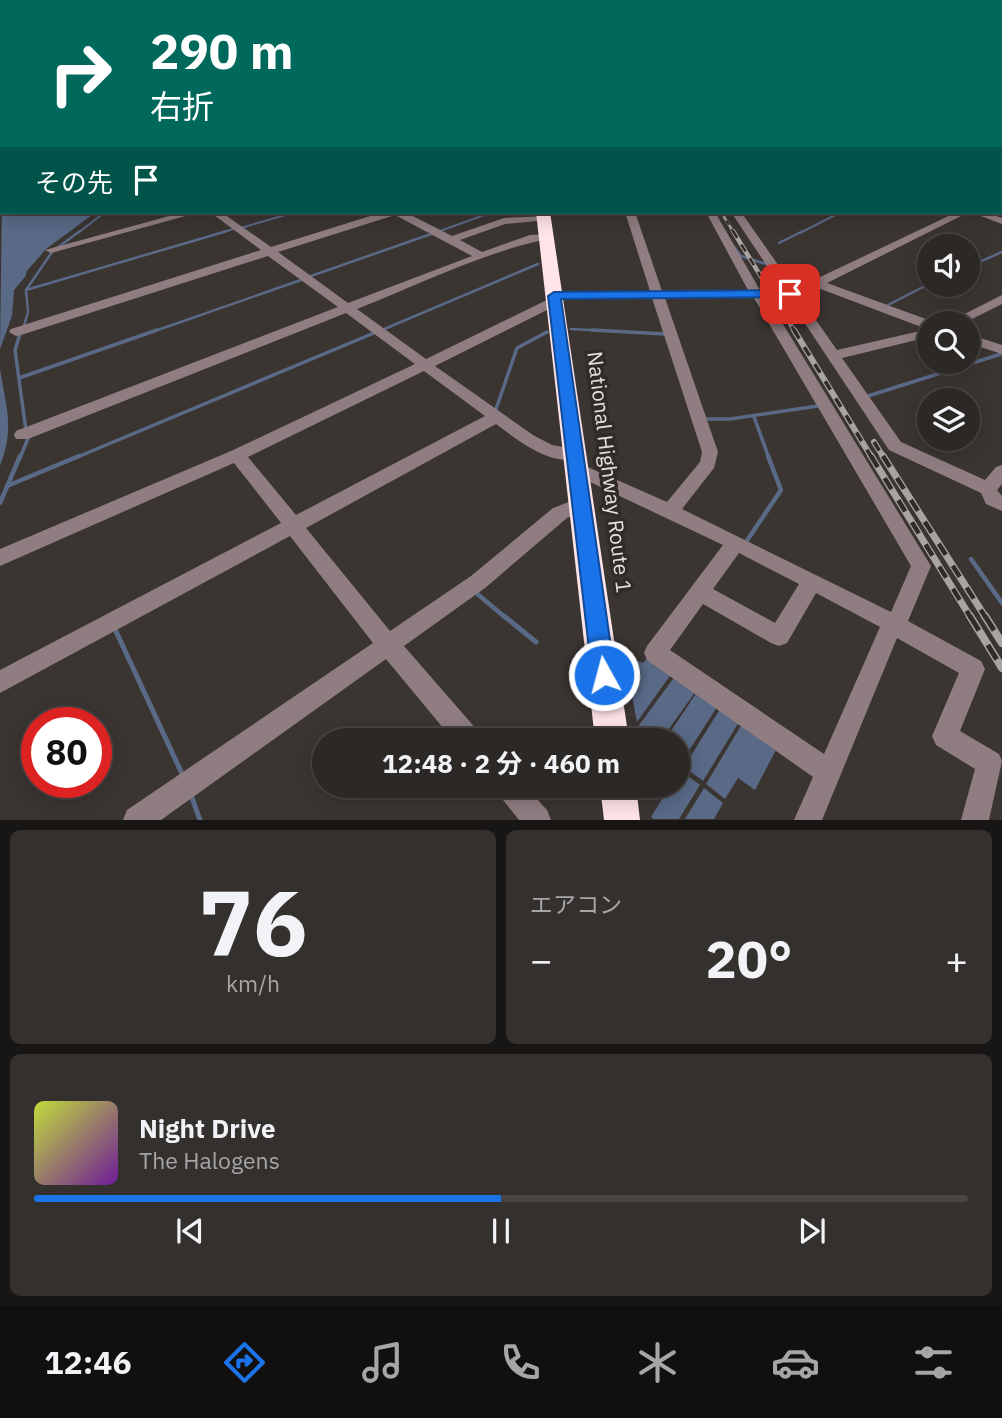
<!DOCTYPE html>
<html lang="ja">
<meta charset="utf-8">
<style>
:root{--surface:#2c2826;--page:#34302e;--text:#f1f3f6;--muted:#a6a6a7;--line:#484443;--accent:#1a73e8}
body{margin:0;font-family:"IBM Plex Sans","Noto Sans JP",sans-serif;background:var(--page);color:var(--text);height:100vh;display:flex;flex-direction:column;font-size:26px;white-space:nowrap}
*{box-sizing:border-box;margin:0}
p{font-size:23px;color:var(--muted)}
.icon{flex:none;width:38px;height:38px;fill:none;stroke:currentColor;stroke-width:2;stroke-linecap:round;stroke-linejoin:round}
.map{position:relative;height:820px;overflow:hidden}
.details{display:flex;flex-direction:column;gap:10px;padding:10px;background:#181615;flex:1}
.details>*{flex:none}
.hud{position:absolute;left:0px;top:0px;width:1003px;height:214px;box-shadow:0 4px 18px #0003,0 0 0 2px var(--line);background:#00695c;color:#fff;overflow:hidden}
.buttons{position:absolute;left:917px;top:234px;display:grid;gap:14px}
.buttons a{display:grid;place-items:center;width:63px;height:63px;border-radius:50%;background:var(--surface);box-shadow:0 4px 18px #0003,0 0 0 2px var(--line);font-size:35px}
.speed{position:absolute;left:21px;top:707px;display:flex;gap:14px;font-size:35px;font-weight:700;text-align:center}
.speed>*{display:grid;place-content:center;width:91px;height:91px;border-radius:50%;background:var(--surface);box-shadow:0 4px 18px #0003,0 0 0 2px var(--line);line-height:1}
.speed .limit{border:10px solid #d22;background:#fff;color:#111}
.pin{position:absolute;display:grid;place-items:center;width:60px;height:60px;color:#fff;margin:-30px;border-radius:14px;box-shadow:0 4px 10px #0006}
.me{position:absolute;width:77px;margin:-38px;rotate:353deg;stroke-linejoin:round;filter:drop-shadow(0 0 5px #0008)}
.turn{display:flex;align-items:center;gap:24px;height:147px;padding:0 35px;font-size:32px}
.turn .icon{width:91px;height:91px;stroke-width:2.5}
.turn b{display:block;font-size:49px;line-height:60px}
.then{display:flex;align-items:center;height:66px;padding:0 35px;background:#0003;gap:14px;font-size:26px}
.big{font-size:52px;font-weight:700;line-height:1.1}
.details .card{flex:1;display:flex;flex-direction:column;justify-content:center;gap:10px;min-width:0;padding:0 24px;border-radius:10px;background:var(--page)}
.details .dial{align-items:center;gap:0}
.dial b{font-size:91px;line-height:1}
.song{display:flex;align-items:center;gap:21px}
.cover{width:84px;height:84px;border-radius:10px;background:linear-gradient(135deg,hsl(70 70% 55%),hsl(280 70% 35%))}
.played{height:7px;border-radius:4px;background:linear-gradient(90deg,var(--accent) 50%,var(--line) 50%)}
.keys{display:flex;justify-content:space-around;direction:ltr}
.heat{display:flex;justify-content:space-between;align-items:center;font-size:38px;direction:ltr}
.details .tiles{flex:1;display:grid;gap:10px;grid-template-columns:1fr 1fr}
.card:last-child{grid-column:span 2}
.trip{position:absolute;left:312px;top:728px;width:378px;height:70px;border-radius:35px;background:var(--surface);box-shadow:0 4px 18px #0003,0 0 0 2px var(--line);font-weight:700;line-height:70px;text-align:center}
.dock{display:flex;height:112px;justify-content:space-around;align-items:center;background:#12100f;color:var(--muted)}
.dock .icon{width:49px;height:49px}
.dock .current{color:var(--accent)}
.dock b{font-size:32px;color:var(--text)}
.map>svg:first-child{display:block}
.water{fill:#596986}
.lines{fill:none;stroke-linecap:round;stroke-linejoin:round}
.stream-far4{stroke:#596986;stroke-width:2}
.stream-far3{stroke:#596986;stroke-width:2.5}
.stream-far2{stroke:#596986;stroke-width:3.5}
.stream-far1{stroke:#596986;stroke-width:4.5}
.stream{stroke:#596986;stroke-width:5}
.minor{fill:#8f7d81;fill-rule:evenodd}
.major{fill:#e8c3cb;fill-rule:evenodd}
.highway{fill:#ffe4ea;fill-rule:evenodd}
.rail-far4-casing{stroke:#a8a4a1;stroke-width:2.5}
.rail-far3-casing{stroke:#a8a4a1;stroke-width:4.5}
.rail-far2-casing{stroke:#a8a4a1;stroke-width:6}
.rail-far1-casing{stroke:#a8a4a1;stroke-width:7}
.rail-casing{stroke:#a8a4a1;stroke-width:8}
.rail-far4{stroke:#312b28;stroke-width:2;stroke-dasharray:5;stroke-linecap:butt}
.rail-far3{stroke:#312b28;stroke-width:2.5;stroke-dasharray:8;stroke-linecap:butt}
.rail-far2{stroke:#312b28;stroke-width:3.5;stroke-dasharray:10;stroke-linecap:butt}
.rail-far1{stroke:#312b28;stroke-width:4.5;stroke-dasharray:13;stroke-linecap:butt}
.rail{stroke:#312b28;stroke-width:5;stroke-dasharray:17;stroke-linecap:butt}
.route{fill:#1a73e8;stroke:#114b97;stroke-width:2}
.labels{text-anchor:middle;stroke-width:7;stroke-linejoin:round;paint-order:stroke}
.street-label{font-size:21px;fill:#e5e1df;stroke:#312b28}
</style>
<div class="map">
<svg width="1002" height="820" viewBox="0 0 1002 820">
<rect width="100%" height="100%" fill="#3b3532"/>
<g class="water">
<path d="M2,196V212H96L46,249L27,271L25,277L14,290L12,316L0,349Z"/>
<path d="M0,369C6,407 15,428 0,466Z"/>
<path d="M624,655L643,663L649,656L672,673L637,722Z"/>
<path d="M675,676L696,691L661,740H653L637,728Z"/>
<path d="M697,692L717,707L681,763L677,760V740H665Z"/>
<path d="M720,709L739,722L703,781L684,767Z"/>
<path d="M742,724L777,748L755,790L738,778L725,799L706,784Z"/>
<path d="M680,770L700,785L679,819H654L651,817L670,786H677V775Z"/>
<path d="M704,788L723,803L714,819H685Z"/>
</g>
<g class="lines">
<g class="stream-far4">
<path d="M241,228L295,212"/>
<path d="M440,231L487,214"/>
<path d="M78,233L105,212"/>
<path d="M221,233L233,229"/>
<path d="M800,233L841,212"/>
</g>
<g class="stream-far3">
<path d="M779,243L803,231"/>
<path d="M57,248L80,231"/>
<path d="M735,248L741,256L766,264"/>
<path d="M968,267L1002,252"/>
<path d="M780,269L815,280"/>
<path d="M308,277L434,233"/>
<path d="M26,290L227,231"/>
<path d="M886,306L929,284"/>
<path d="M23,329L28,312L26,290L52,252"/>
<path d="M571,329L625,332"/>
<path d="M382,330L538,264"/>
<path d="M152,332L301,280"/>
</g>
<g class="stream-far2">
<path d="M592,330L665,334"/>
<path d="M20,334L15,350L26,431"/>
<path d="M19,378L157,330"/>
<path d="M868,396L1001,354"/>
<path d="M495,412L517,348L547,332"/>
<path d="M754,417L769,458"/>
<path d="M704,419H730L818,406"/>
<path d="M20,458L29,436"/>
<path d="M75,458L374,333"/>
</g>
<g class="stream-far1">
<path d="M7,486L79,456"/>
<path d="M0,503L20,456"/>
<path d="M746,542L781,490L768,456"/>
<path d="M971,559L1002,603"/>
<path d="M475,592L506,618"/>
</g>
<g class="stream">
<path d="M504,616L536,642"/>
<path d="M114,627L183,776"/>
<path d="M191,795L200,820"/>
</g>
<g class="minor">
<rect x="1001" y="92" width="1" height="3"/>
<rect x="1001" y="105" width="1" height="4"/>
<rect x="0" y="112" width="2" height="4"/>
<rect x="0" y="137" width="2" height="4"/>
<rect x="1001" y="141" width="1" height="4"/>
<rect x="1001" y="160" width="1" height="6"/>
<rect x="0" y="182" width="2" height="6"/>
<path d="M1002,188V195H1001V188Z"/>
<path d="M184,212H200L51,253L45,250Z"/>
<path d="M210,212H221L271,247L383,212H405L452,236L504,218L548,216V220L505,224L460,240L482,252L530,235L551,234V238C484,252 420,284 357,309L426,359L551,298L548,295L550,292L650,291L626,215H613L608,212H715L760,290H783L731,212H741L795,289L957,212H969L827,283L934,322L929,324V337L842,358L901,442L985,480L996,467L1002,465V484L997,490L1002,496V511L986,504L981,493L889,450L788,298H767L931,566L908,621L981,661L985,669L960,731L999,754L1002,761L989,820H961L975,769L936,745L932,736L959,673L897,638L822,820H794L813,777L647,660L644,653L647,646L723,545L571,473L568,469L571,465H583L667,502L700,462L702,452L652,298L560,299L559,304L435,366L533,435L552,445L581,450L584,454L581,458C550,467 519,441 496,424L306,528L390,631L471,576L553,508L582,497L589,499L591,504L589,509L567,518L485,588L404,646L478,731L482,740H453L386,659L161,820H123L127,810L373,643L290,536L0,693V670L281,523L234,463L0,566V549L231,451L415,364L346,313L28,439H16L14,435L16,431L338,307L268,256L21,335L16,336L9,332L11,329L261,250ZM395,215L472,256L348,303L278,252ZM636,215L708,216L748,290L662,291ZM818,288L924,328L929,329L837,350L799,296ZM665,298H754L911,566L891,612L682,509L714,468L718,452ZM424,371L485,416L296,515L248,457ZM739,553L799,584L775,623L713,589ZM816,593L880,627L824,754L670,650L703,604L771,643L779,646L787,643Z"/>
<path d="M970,212H984L1002,218V224Z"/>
<path d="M1002,295V304L962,324H945Z"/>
<path d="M968,334L1002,345V354L968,343Z"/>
<path d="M495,786H525L547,810L551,820H519L499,795Z"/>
</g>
<rect class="major" x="0" y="97" width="2" height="4"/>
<g class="highway">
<path d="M536,212H550L629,740H595Z"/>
<path d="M600,786H636L640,820H604Z"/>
</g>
<defs>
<path id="rail-far4" d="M721,212L734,233"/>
<path id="rail-far3" d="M733,231L795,332"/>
<g id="rail-far2">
<path d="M794,330L872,458"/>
<path d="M874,442L884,458"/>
</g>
<g id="rail-far1">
<path d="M871,456L971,618"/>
<path d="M883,456L986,618"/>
</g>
<g id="rail">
<path d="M970,616L1002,668"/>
<path d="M985,616L1002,643"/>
</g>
</defs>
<use href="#rail-far4" class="rail-far4-casing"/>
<use href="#rail-far3" class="rail-far3-casing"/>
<use href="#rail-far2" class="rail-far2-casing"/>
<use href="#rail-far1" class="rail-far1-casing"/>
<use href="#rail" class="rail-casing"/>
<use href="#rail-far4" class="rail-far4"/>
<use href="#rail-far3" class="rail-far3"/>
<use href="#rail-far2" class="rail-far2"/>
<use href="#rail-far1" class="rail-far1"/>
<use href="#rail" class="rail"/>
</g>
<linearGradient id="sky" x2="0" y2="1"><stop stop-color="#201d1c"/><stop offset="0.44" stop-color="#4f515a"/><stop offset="1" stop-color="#4f515a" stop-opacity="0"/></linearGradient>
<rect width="1002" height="207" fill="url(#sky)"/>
<path class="route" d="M790,290L795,292V297L561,299L615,675L612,683L604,686L595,683L592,675L548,296L554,292Z"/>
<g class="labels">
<g class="street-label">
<text transform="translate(609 472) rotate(83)" y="7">National Highway Route 1</text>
</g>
</g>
</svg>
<div class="buttons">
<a><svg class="icon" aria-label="sound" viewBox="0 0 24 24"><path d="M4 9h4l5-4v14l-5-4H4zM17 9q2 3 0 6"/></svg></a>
<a><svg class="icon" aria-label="search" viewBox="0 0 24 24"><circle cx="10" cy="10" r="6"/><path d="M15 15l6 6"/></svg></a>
<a><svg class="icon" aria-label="layers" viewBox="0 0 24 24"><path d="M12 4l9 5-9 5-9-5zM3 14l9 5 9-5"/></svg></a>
</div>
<div class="speed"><div class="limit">80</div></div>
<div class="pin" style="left:790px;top:294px;background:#d93025"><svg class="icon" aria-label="arrive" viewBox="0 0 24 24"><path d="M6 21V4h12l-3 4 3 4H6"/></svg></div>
<svg class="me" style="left:604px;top:675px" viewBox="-20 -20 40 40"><circle r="17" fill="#1a73e8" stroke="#fff" stroke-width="3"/><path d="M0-11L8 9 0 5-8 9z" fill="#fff"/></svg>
<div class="trip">12:48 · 2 分 · 460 m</div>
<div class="hud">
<div class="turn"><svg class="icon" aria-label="right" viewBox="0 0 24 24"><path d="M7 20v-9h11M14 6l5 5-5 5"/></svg><div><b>290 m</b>右折</div></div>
<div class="then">その先<svg class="icon" aria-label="arrive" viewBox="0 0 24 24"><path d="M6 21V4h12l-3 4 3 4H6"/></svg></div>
</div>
</div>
<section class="details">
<div class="tiles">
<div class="card dial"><b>76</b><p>km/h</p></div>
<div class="card"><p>エアコン</p>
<div class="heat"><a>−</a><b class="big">20°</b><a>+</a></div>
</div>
<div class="card">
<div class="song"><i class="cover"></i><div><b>Night Drive</b><p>The Halogens</p></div></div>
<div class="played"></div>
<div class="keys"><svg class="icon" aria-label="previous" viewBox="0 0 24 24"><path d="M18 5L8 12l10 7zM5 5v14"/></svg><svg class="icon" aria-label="pause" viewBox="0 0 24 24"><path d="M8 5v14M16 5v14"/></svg><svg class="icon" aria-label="next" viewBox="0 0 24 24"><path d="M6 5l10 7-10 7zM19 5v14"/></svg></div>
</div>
</div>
</section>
<nav class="dock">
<b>12:46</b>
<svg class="icon current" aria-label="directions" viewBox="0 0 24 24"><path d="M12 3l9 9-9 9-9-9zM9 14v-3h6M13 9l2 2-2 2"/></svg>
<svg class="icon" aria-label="music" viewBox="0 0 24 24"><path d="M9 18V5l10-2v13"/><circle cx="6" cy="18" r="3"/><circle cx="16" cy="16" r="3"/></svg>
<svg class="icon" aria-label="phone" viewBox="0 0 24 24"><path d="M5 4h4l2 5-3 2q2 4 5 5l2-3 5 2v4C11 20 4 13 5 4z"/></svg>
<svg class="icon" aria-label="climate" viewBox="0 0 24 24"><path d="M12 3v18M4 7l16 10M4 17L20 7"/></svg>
<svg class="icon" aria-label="car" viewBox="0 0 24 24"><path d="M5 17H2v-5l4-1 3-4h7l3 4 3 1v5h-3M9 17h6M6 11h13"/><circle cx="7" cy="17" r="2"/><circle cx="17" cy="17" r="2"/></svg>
<svg class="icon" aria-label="filters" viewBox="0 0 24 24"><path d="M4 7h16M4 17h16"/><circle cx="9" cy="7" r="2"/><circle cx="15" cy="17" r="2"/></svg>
</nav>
